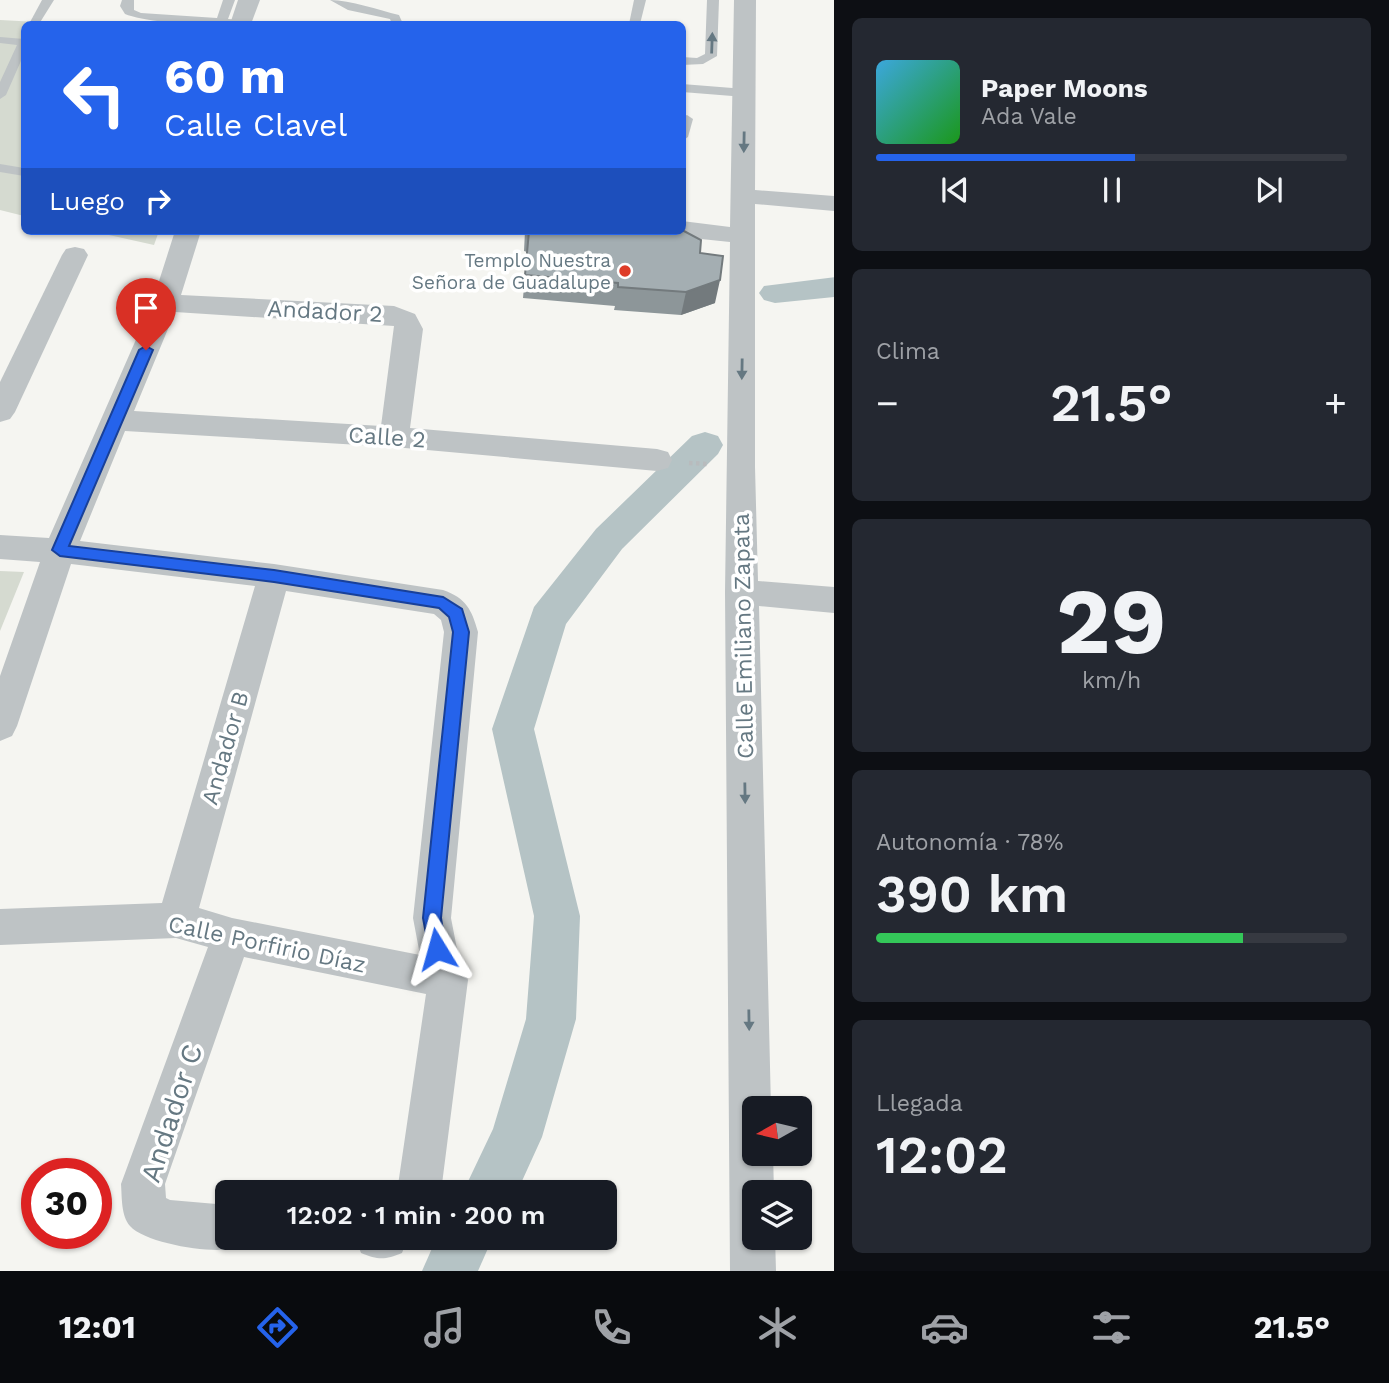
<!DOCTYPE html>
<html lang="es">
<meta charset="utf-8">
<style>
:root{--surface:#171b24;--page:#242831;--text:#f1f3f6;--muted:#9ea1a6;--line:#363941;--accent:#2563eb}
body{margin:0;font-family:"Work Sans",sans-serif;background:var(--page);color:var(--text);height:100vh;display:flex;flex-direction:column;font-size:26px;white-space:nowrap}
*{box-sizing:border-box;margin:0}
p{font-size:23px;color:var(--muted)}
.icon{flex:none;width:38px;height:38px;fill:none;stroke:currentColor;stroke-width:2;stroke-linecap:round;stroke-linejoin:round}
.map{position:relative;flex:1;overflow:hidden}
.details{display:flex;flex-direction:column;gap:18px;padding:18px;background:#0d0f14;width:555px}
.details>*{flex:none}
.hud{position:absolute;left:21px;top:21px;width:665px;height:214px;border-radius:10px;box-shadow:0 2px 5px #0004;background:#2563eb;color:#fff;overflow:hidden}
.needle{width:46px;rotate:262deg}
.buttons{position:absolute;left:742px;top:1096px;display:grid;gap:14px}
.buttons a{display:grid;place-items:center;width:70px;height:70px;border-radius:10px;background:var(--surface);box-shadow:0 2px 5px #0004;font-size:35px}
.speed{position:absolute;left:21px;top:1158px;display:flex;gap:14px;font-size:35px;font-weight:700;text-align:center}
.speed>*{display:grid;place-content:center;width:91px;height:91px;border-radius:50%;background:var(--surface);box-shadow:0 2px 5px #0004;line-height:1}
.speed .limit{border:10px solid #d22;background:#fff;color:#111}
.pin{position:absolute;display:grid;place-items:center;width:60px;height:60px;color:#fff;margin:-72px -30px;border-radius:50% 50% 50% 0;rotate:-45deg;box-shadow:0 0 7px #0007}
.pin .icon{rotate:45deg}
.me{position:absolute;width:77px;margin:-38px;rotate:352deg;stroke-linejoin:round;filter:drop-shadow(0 0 5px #0008)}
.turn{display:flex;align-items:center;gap:24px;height:147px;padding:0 28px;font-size:32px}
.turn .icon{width:91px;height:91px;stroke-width:2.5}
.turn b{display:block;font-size:49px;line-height:60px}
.then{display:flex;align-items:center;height:66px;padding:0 28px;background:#0003;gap:14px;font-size:26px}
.big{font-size:52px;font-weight:600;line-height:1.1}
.details .widget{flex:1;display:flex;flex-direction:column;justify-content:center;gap:10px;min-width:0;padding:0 24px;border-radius:10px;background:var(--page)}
.details .dial{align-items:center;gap:0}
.dial b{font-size:91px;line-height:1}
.song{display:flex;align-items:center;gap:21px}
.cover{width:84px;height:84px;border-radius:10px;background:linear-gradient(135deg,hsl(200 70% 55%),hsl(120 70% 35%))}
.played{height:7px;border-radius:4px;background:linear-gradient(90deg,var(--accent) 55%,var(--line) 55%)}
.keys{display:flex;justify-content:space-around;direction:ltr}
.heat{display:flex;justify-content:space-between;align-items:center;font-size:38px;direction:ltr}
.charge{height:10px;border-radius:5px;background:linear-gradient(90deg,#34c759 78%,var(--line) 0)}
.trip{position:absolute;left:215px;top:1180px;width:402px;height:70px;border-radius:10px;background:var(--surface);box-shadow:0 2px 5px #0004;font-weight:600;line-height:70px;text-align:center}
.tab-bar{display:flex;height:112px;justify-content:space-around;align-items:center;background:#090b0e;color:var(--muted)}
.tab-bar .icon{width:49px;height:49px}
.tab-bar .selected{color:var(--accent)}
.tab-bar b{font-size:32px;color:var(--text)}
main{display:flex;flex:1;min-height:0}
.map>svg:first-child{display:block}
.green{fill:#d5dad0}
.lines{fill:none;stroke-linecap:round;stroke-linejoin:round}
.canal{fill:#b5c3c5;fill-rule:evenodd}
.path{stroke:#b8bbbd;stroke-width:4.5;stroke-dasharray:3.5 3.5;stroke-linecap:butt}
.service{fill:#bec3c5;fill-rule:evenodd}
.minor{fill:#bec3c5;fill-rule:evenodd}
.wall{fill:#8d9699}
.shaded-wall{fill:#737a7d}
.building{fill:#a4aeb2;stroke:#737a7d;stroke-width:2}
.oneway{fill:#657882}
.route{fill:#2563eb;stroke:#184099;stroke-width:2}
.poi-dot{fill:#de3c28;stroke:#fff;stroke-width:2.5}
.labels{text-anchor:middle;stroke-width:7;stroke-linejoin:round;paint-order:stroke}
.far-poi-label{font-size:19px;fill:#657882;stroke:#fff;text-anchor:end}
.street-label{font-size:23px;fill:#657882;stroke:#fff}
.near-street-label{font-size:28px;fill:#657882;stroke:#fff}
</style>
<main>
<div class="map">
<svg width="835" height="1271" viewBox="0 0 835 1271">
<rect width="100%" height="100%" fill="#f5f5f1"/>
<g class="green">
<path d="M0,20L75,24H24V216L0,210Z"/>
<path d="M91,231H159L154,245Z"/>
<path d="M0,571L24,572L0,631Z"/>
</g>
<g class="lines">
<g class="canal">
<path d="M835,277V297L775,303L764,300L759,293L764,286Z"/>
<path d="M705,432L718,436L723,445L718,454L622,549L566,624L534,729L580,916L576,1019L542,1137L517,1192H463L493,1129L526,1019L534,916L492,729L534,607L596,529L692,436Z"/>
<path d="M437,1237H493L478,1271H422Z"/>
</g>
<path class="path" d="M689,463L708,464"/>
<g class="service">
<path d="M42,0H54L39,24H29Z"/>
<path d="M122,0H134V10L141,13L217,18L223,0H235L228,19L242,20L248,23C228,29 146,23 125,14L120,6Z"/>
<path d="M330,0C351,0 378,10 399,15L403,24H392L390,19L348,10Z"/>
<path d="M634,0H646L640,24H629Z"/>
<path d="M707,0H719L717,56L703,64L682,65V57L697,58L705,54Z"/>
<path d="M0,37L24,39V54L6,95L0,99V82L17,45L0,43Z"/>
<path d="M682,84L745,89L751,93L745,97L682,92Z"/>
<path d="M687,115L693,119L688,137L682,141V117Z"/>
<path d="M0,164L24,168V176L0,172Z"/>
</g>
<g class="minor">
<path d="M238,0H260L251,24H230Z"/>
<path d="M734,0H756L755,190L835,196V211L755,204V467L758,581L835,587V613L759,606L771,1108H754V1153H773L774,1192H754V1237H775L776,1271H730L725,592L730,242L682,237L671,231H682V221L730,227Z"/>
<path d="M175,231H201L181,295L394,306L415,314L423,329L410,428L657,449L668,452L672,460L668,468L657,471L394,447L125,431L80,541L274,564L443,590C466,598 472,610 478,632L451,918L457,949L468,980L441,1192H397L426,994L244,957L165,1184L166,1198L170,1200L228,1205V1237H246L244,1243C239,1245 233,1248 229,1249C207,1253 145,1243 130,1226C121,1216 122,1197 121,1184L208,947L176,938L0,945V909L162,903L255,586L71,564L17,726L12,736L0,741V676L40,562L0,559V535L49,538L152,303ZM175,312L394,326L381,426L134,411ZM286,591L434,614L441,620L444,632L413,918L420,955L232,918L199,908Z"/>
<path d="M75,247L84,249L88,255L15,412L10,419L0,422V382L62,255L66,249Z"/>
<path d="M355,1237H408L402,1253C385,1260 378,1260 361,1253Z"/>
</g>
</g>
<path class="wall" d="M525,231H682L700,253L715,303L681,315L614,310L615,306L523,298L527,252L524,251Z"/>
<path class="shaded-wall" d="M720,280L715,303L681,315L686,292Z"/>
<path class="building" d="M682,230L701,240L700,253L723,256L720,280L686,292L618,287V283L525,275L529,231H682Z"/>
<defs><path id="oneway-solid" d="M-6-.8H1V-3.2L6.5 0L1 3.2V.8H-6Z" transform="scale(1.75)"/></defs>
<g class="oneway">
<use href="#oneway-solid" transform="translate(712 43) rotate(-88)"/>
<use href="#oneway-solid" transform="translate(744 142) rotate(91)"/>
<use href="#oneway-solid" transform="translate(742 369) rotate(91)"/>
<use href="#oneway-solid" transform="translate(745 793) rotate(89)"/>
<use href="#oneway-solid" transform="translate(749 1020) rotate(89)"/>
</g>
<path class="route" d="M146,346L153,350L69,546L274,570L443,597L462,609L469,632L441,918L446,949L443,956L437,958L430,956L423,918L453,632L449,617L439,608L274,582L60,556L52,550L139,350Z"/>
<circle class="poi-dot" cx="625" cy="271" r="7"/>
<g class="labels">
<g class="far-poi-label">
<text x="611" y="267">Templo Nuestra<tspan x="611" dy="22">Señora de Guadalupe</tspan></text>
</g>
<g class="street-label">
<text transform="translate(325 311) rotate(3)" y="8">Andador 2</text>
<text transform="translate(387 437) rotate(4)" y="8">Calle 2</text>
<text transform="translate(743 636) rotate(-91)" y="8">Calle Emiliano Zapata</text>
<text transform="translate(225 748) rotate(-74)" y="8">Andador B</text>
<text transform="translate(267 944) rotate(12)" y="8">Calle Porfirio Díaz</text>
</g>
<g class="near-street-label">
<text transform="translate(171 1113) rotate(-72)" y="10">Andador C</text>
</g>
</g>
</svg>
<div class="buttons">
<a><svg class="needle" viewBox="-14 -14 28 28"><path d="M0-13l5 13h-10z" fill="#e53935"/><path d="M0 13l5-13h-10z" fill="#9ea1a6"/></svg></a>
<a><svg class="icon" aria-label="layers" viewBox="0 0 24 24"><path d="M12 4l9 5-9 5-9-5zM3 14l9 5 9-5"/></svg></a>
</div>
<div class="speed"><div class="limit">30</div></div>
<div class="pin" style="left:146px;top:350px;background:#d93025"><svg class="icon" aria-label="arrive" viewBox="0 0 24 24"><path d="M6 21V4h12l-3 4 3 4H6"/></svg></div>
<svg class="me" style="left:437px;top:949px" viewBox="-20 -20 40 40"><path d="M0-17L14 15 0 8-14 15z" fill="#2563eb" stroke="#fff" stroke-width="4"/></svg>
<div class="trip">12:02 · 1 min · 200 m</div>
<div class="hud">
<div class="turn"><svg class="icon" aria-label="left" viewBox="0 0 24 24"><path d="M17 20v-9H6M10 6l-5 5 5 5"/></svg><div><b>60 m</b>Calle Clavel</div></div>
<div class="then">Luego<svg class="icon" aria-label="right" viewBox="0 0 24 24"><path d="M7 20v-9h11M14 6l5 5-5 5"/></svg></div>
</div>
</div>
<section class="details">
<div class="widget">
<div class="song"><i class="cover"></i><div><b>Paper Moons</b><p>Ada Vale</p></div></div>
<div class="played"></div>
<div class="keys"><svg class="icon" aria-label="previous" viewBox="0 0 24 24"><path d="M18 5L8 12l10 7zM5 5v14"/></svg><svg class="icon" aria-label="pause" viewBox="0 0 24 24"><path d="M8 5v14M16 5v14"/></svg><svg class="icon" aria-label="next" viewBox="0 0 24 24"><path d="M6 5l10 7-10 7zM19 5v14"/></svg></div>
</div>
<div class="widget"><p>Clima</p>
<div class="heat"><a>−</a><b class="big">21.5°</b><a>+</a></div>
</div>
<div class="widget dial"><b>29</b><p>km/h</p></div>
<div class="widget"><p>Autonomía · 78%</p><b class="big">390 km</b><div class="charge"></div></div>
<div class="widget"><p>Llegada</p><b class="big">12:02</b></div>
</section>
</main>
<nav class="tab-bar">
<b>12:01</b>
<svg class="icon selected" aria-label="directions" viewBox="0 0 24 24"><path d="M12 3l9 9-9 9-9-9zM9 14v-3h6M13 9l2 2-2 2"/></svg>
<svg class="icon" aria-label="music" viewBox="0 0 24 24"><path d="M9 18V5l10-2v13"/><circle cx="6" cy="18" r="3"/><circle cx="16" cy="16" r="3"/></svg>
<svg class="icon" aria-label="phone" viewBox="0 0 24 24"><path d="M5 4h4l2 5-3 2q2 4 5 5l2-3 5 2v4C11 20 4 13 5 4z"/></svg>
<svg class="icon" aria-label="climate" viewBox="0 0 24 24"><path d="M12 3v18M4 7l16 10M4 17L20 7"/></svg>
<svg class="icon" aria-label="car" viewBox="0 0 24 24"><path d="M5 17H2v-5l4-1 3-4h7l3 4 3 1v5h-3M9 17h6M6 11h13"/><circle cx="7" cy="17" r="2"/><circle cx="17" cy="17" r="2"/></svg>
<svg class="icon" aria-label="filters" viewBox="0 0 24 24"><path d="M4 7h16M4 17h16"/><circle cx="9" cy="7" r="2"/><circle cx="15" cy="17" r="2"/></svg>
<b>21.5°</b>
</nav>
